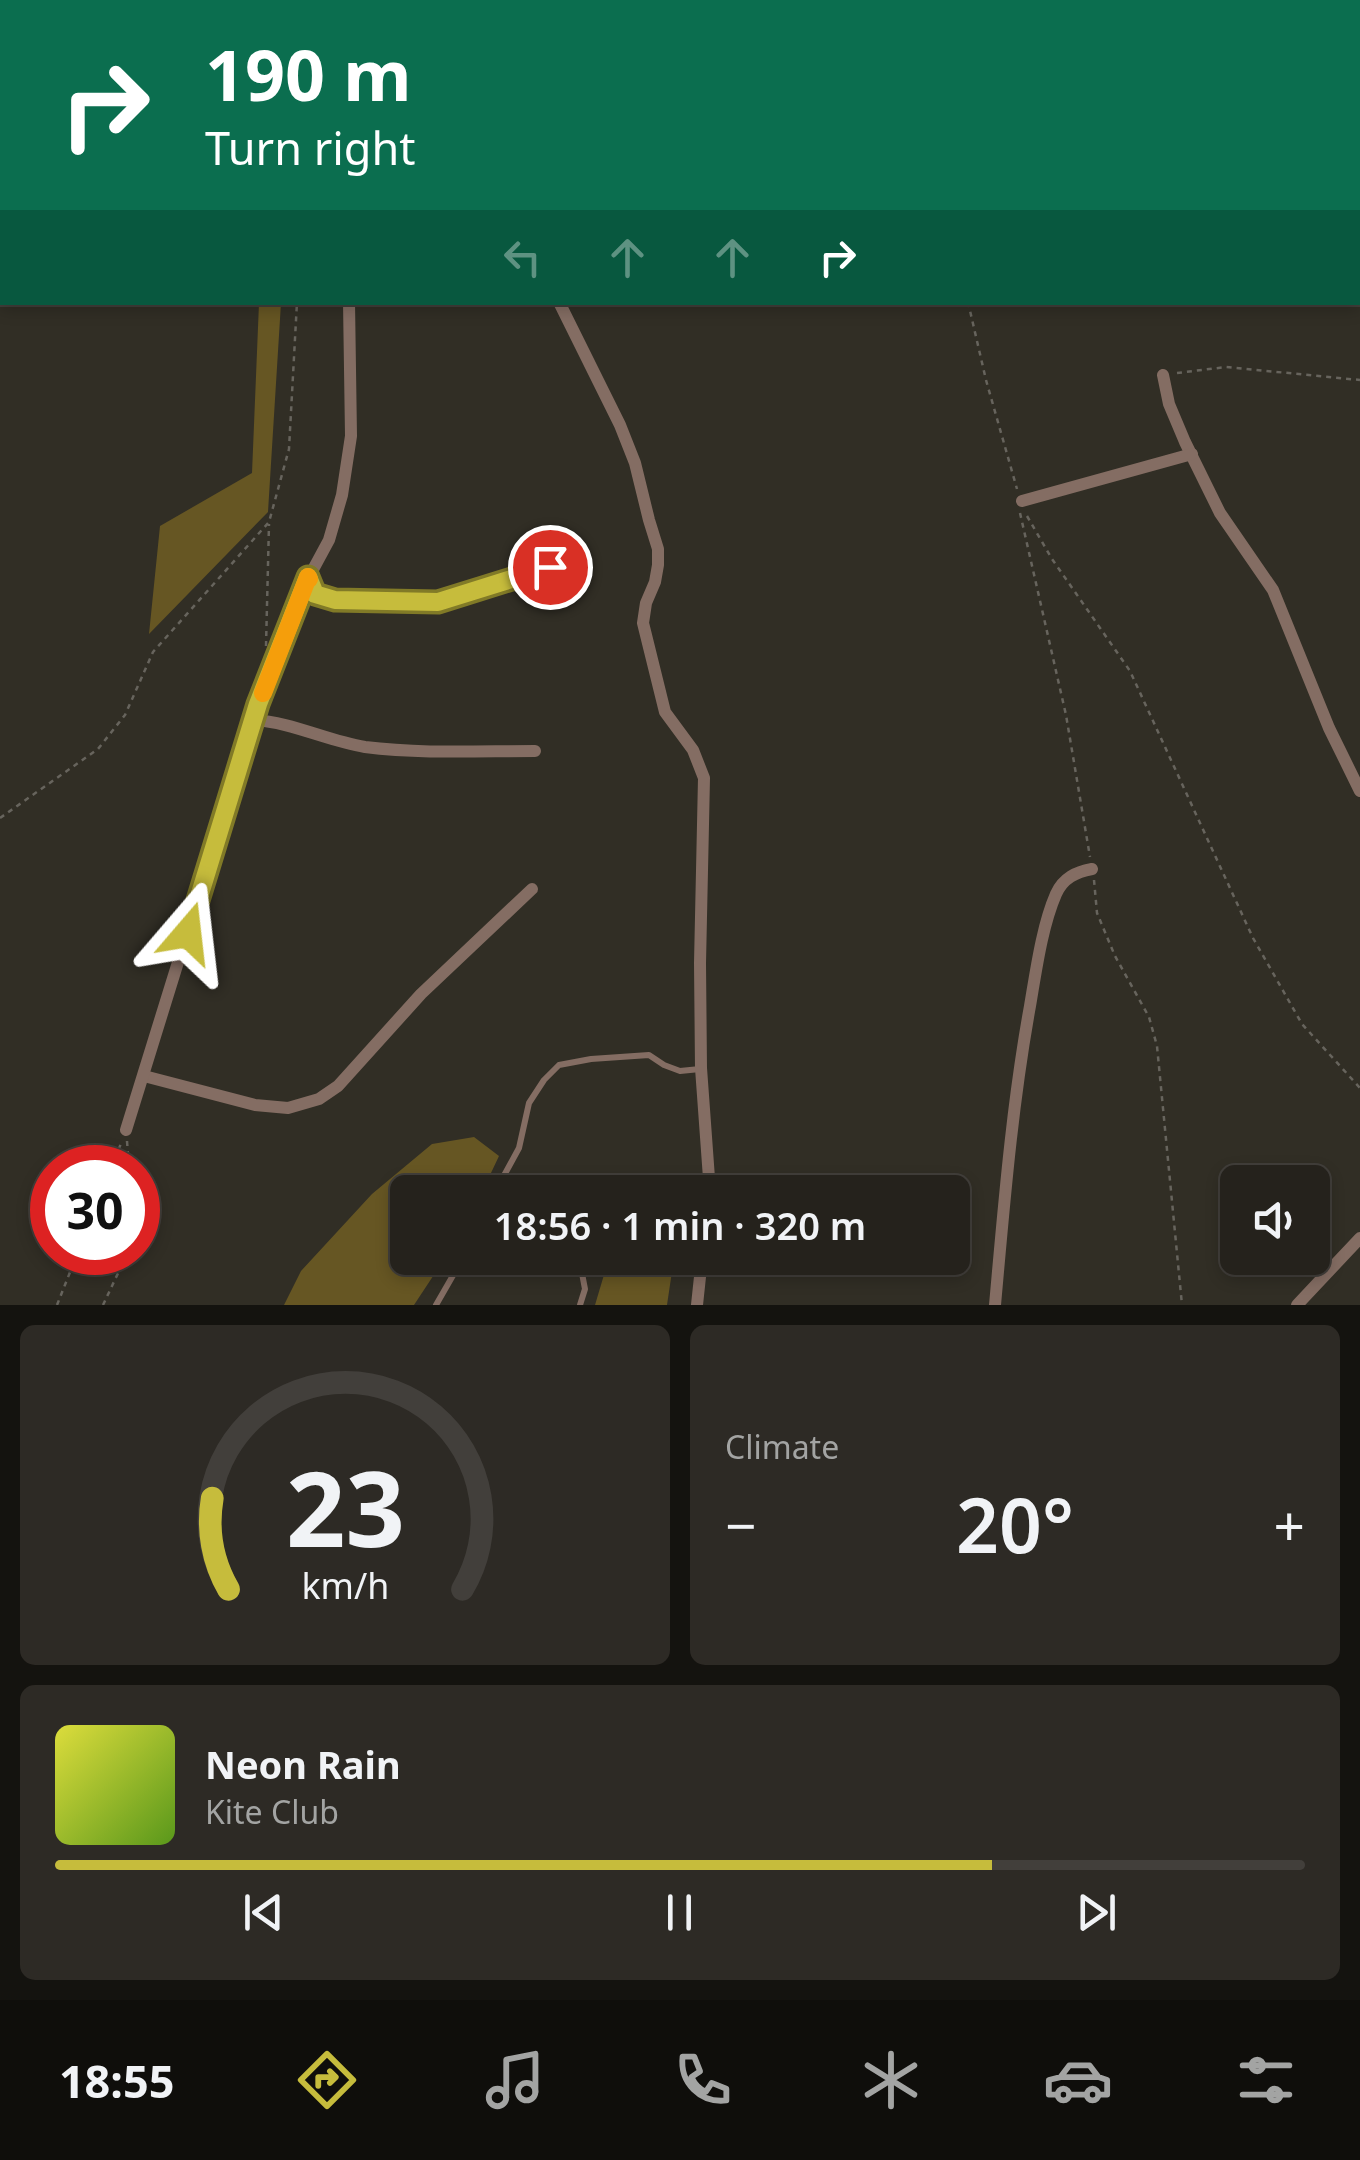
<!DOCTYPE html>
<meta charset="utf-8">
<style>
:root{--surface:#25221c;--page:#2d2a25;--text:#f1f3f6;--muted:#a3a4a3;--line:#423f3b;--accent:#c6bc3c}
body{margin:0;font-family:"Noto Sans",sans-serif;background:var(--page);color:var(--text);height:100vh;display:flex;flex-direction:column;font-size:38px;white-space:nowrap}
*{box-sizing:border-box;margin:0}
p{font-size:32px;color:var(--muted)}
.icon{flex:none;width:55px;height:55px;fill:none;stroke:currentColor;stroke-width:2;stroke-linecap:round;stroke-linejoin:round}
.map{position:relative;height:1305px;overflow:hidden}
.side{display:flex;flex-direction:column;gap:20px;padding:20px;background:#14130f;flex:1}
.side>*{flex:none}
.guide{position:absolute;left:0px;top:0px;width:1360px;height:305px;box-shadow:0 5px 15px #0003,0 0 0 2px var(--line);background:#0b6e4f;color:#fff;overflow:hidden}
.fabs{position:absolute;left:1220px;top:1165px;display:grid;gap:20px}
.fabs a{display:grid;place-items:center;width:110px;height:110px;border-radius:15px;background:var(--surface);box-shadow:0 5px 15px #0003,0 0 0 2px var(--line);font-size:50px}
.speed{position:absolute;left:30px;top:1145px;display:flex;gap:20px;font-size:50px;font-weight:700;text-align:center}
.speed>*{display:grid;place-content:center;width:130px;height:130px;border-radius:50%;background:var(--surface);box-shadow:0 5px 15px #0003,0 0 0 2px var(--line);line-height:1}
.speed .limit{border:15px solid #d22;background:#fff;color:#111}
.pin{position:absolute;display:grid;place-items:center;width:85px;height:85px;color:#fff;margin:-42px;border:5px solid #fff;border-radius:50%;box-shadow:0 2px 10px #0007}
.me{position:absolute;width:110px;margin:-55px;rotate:17deg;stroke-linejoin:round;filter:drop-shadow(0 0 8px #0008)}
.turn{display:flex;align-items:center;gap:35px;height:210px;padding:0 40px;font-size:45px}
.turn .icon{width:130px;height:130px;stroke-width:2.5}
.turn b{display:block;font-size:70px;line-height:85px}
.lanes{display:flex;align-items:center;height:95px;padding:0 40px;background:#0003;justify-content:center;gap:50px;direction:ltr}
.lanes .off{opacity:.35}
.big{font-size:75px;font-weight:600;line-height:1.1}
.side .card{flex:1;display:flex;flex-direction:column;justify-content:center;gap:15px;min-width:0;padding:0 35px;border-radius:15px;background:var(--page)}
.side .dial{align-items:center;gap:0}
.dial svg{height:260px;overflow:visible;fill:none;stroke:var(--line);stroke-width:7;stroke-linecap:round;text-anchor:middle}
.dial text{fill:var(--text);stroke:none}
.song{display:flex;align-items:center;gap:30px}
.cover{width:120px;height:120px;border-radius:15px;background:linear-gradient(135deg,hsl(60 70% 55%),hsl(90 70% 35%))}
.played{height:10px;border-radius:5px;background:linear-gradient(90deg,var(--accent) 75%,var(--line) 75%)}
.keys{display:flex;justify-content:space-around;direction:ltr}
.heat{display:flex;justify-content:space-between;align-items:center;font-size:55px;direction:ltr}
.side .tiles{flex:1;display:grid;gap:20px;grid-template-columns:1fr 1fr}
.card:last-child{grid-column:span 2}
.trip{position:absolute;left:390px;top:1175px;width:580px;height:100px;border-radius:15px;background:var(--surface);box-shadow:0 5px 15px #0003,0 0 0 2px var(--line);font-weight:600;line-height:100px;text-align:center}
.tab-bar{display:flex;height:160px;justify-content:space-around;align-items:center;background:#0f0e0b;color:var(--muted)}
.tab-bar .icon{width:70px;height:70px}
.tab-bar .active{color:var(--accent)}
.tab-bar b{font-size:45px;color:var(--text)}
.map>svg:first-child{display:block}
.green{fill:#665623}
.lines{fill:none;stroke-linecap:round;stroke-linejoin:round}
.path{stroke:#67645d;stroke-width:2.5;stroke-dasharray:5 5;stroke-linecap:butt}
.service{stroke:#846d63;stroke-width:6}
.minor{stroke:#846d63;stroke-width:12}
.route-casing{stroke:#817a27;stroke-width:25}
.route{stroke:#c6bc3c;stroke-width:18}
.slow{stroke:#f59e0b;stroke-width:18}
</style>
<div class="map">
<svg width="1360" height="1305" viewBox="0 0 1360 1305">
<rect width="100%" height="100%" fill="#312e25"/>
<g class="green">
<path d="M259,303H281L268,512L149,634L160,526L252,473Z"/>
<path d="M474,1137L499,1156L482,1192H408V1258H445L414,1305H284L301,1271L372,1194L432,1144Z"/>
<path d="M609,1258H674L667,1305H595Z"/>
</g>
<g class="lines">
<g class="path">
<path d="M298,0V2"/>
<path d="M897,0V2"/>
<path d="M968,302L986,380L1017,489"/>
<path d="M1177,373L1226,367L1360,380"/>
<path d="M1020,513L1066,715L1090,857"/>
<path d="M1027,516L1052,559L1130,671L1253,938L1302,1024L1360,1088"/>
<path d="M266,646L269,524"/>
<path d="M0,818L98,749L125,715L153,652L269,522L289,449L297,302"/>
<path d="M1094,880L1097,913L1115,956L1149,1017L1157,1046L1182,1305"/>
<path d="M127,1141L129,1168"/>
<path d="M111,1168L122,1141"/>
<path d="M138,1199L140,1207L138,1225"/>
<path d="M57,1305L78,1252"/>
<path d="M103,1305L128,1252"/>
</g>
<g class="service">
<path d="M956,0V2"/>
<path d="M495,1192L519,1148L529,1103L544,1080L559,1065L591,1059L649,1055L664,1065L680,1071L700,1069"/>
<path d="M557,1258L580,1263L585,1289L580,1305"/>
<path d="M436,1305L463,1258"/>
</g>
<g class="minor">
<path d="M336,0V2"/>
<path d="M508,0V2"/>
<path d="M707,2V0"/>
<path d="M559,302L620,425L635,463L649,520L658,549V565L655,582L646,603L643,623L665,712L693,750L704,778L700,963L701,1068L710,1192"/>
<path d="M1163,375L1169,404L1185,442L1220,513L1273,590L1329,728L1360,791"/>
<path d="M1022,501L1192,454"/>
<path d="M309,577L315,594L335,600L438,601L550,567"/>
<path d="M253,720C292,722 327,741 365,747C421,754 478,751 535,751"/>
<path d="M144,1076L255,1105L288,1108L319,1099L338,1086L421,994L532,889"/>
<path d="M126,1130L258,704L309,577L329,540L342,495L351,436L349,302"/>
<path d="M697,1305L702,1258"/>
<path d="M995,1305C1004,1205 1012,1105 1030,1006C1036,971 1042,926 1056,894C1063,878 1076,872 1092,869"/>
<path d="M1297,1305L1360,1238"/>
</g>
</g>
<g class="lines">
<defs>
<path id="route" d="M188,933L258,704L308,577L315,594L335,600L438,602L550,567"/>
</defs>
<use href="#route" class="route-casing"/>
<use href="#route" class="route"/>
<path class="slow" d="M263,693L308,577L309,579"/>
</g>
</svg>
<div class="fabs">
<a><svg class="icon" aria-label="sound" viewBox="0 0 24 24"><path d="M4 9h4l5-4v14l-5-4H4zM17 9q2 3 0 6"/></svg></a>
</div>
<div class="speed"><div class="limit">30</div></div>
<div class="pin" style="left:550px;top:567px;background:#d93025"><svg class="icon" aria-label="arrive" viewBox="0 0 24 24"><path d="M6 21V4h12l-3 4 3 4H6"/></svg></div>
<svg class="me" style="left:188px;top:933px" viewBox="-20 -20 40 40"><path d="M0-17L14 15 0 8-14 15z" fill="#c6bc3c" stroke="#fff" stroke-width="4"/></svg>
<div class="trip">18:56 · 1 min · 320 m</div>
<div class="guide">
<div class="turn"><svg class="icon" aria-label="right" viewBox="0 0 24 24"><path d="M7 20v-9h11M14 6l5 5-5 5"/></svg><div><b>190 m</b>Turn right</div></div>
<div class="lanes"><svg class="icon off" aria-label="left" viewBox="0 0 24 24"><path d="M17 20v-9H6M10 6l-5 5 5 5"/></svg><svg class="icon off" aria-label="ahead" viewBox="0 0 24 24"><path d="M12 20V5M6 11l6-6 6 6"/></svg><svg class="icon off" aria-label="ahead" viewBox="0 0 24 24"><path d="M12 20V5M6 11l6-6 6 6"/></svg><svg class="icon" aria-label="right" viewBox="0 0 24 24"><path d="M7 20v-9h11M14 6l5 5-5 5"/></svg></div>
</div>
</div>
<section class="side">
<div class="tiles">
<div class="card dial"><svg viewBox="0 0 100 80">
<path d="M14 69A42 42 0 1 1 86 69"/>
<path d="M14 69A42 42 0 0 1 9 41" stroke="#c6bc3c"/>
<text x="50" y="56" font-size="32" font-weight="700">23</text>
<text x="50" y="72" font-size="11">km/h</text>
</svg></div>
<div class="card"><p>Climate</p>
<div class="heat"><a>−</a><b class="big">20°</b><a>+</a></div>
</div>
<div class="card">
<div class="song"><i class="cover"></i><div><b>Neon Rain</b><p>Kite Club</p></div></div>
<div class="played"></div>
<div class="keys"><svg class="icon" aria-label="previous" viewBox="0 0 24 24"><path d="M18 5L8 12l10 7zM5 5v14"/></svg><svg class="icon" aria-label="pause" viewBox="0 0 24 24"><path d="M8 5v14M16 5v14"/></svg><svg class="icon" aria-label="next" viewBox="0 0 24 24"><path d="M6 5l10 7-10 7zM19 5v14"/></svg></div>
</div>
</div>
</section>
<nav class="tab-bar">
<b>18:55</b>
<svg class="icon active" aria-label="directions" viewBox="0 0 24 24"><path d="M12 3l9 9-9 9-9-9zM9 14v-3h6M13 9l2 2-2 2"/></svg>
<svg class="icon" aria-label="music" viewBox="0 0 24 24"><path d="M9 18V5l10-2v13"/><circle cx="6" cy="18" r="3"/><circle cx="16" cy="16" r="3"/></svg>
<svg class="icon" aria-label="phone" viewBox="0 0 24 24"><path d="M5 4h4l2 5-3 2q2 4 5 5l2-3 5 2v4C11 20 4 13 5 4z"/></svg>
<svg class="icon" aria-label="climate" viewBox="0 0 24 24"><path d="M12 3v18M4 7l16 10M4 17L20 7"/></svg>
<svg class="icon" aria-label="car" viewBox="0 0 24 24"><path d="M5 17H2v-5l4-1 3-4h7l3 4 3 1v5h-3M9 17h6M6 11h13"/><circle cx="7" cy="17" r="2"/><circle cx="17" cy="17" r="2"/></svg>
<svg class="icon" aria-label="filters" viewBox="0 0 24 24"><path d="M4 7h16M4 17h16"/><circle cx="9" cy="7" r="2"/><circle cx="15" cy="17" r="2"/></svg>
</nav>
